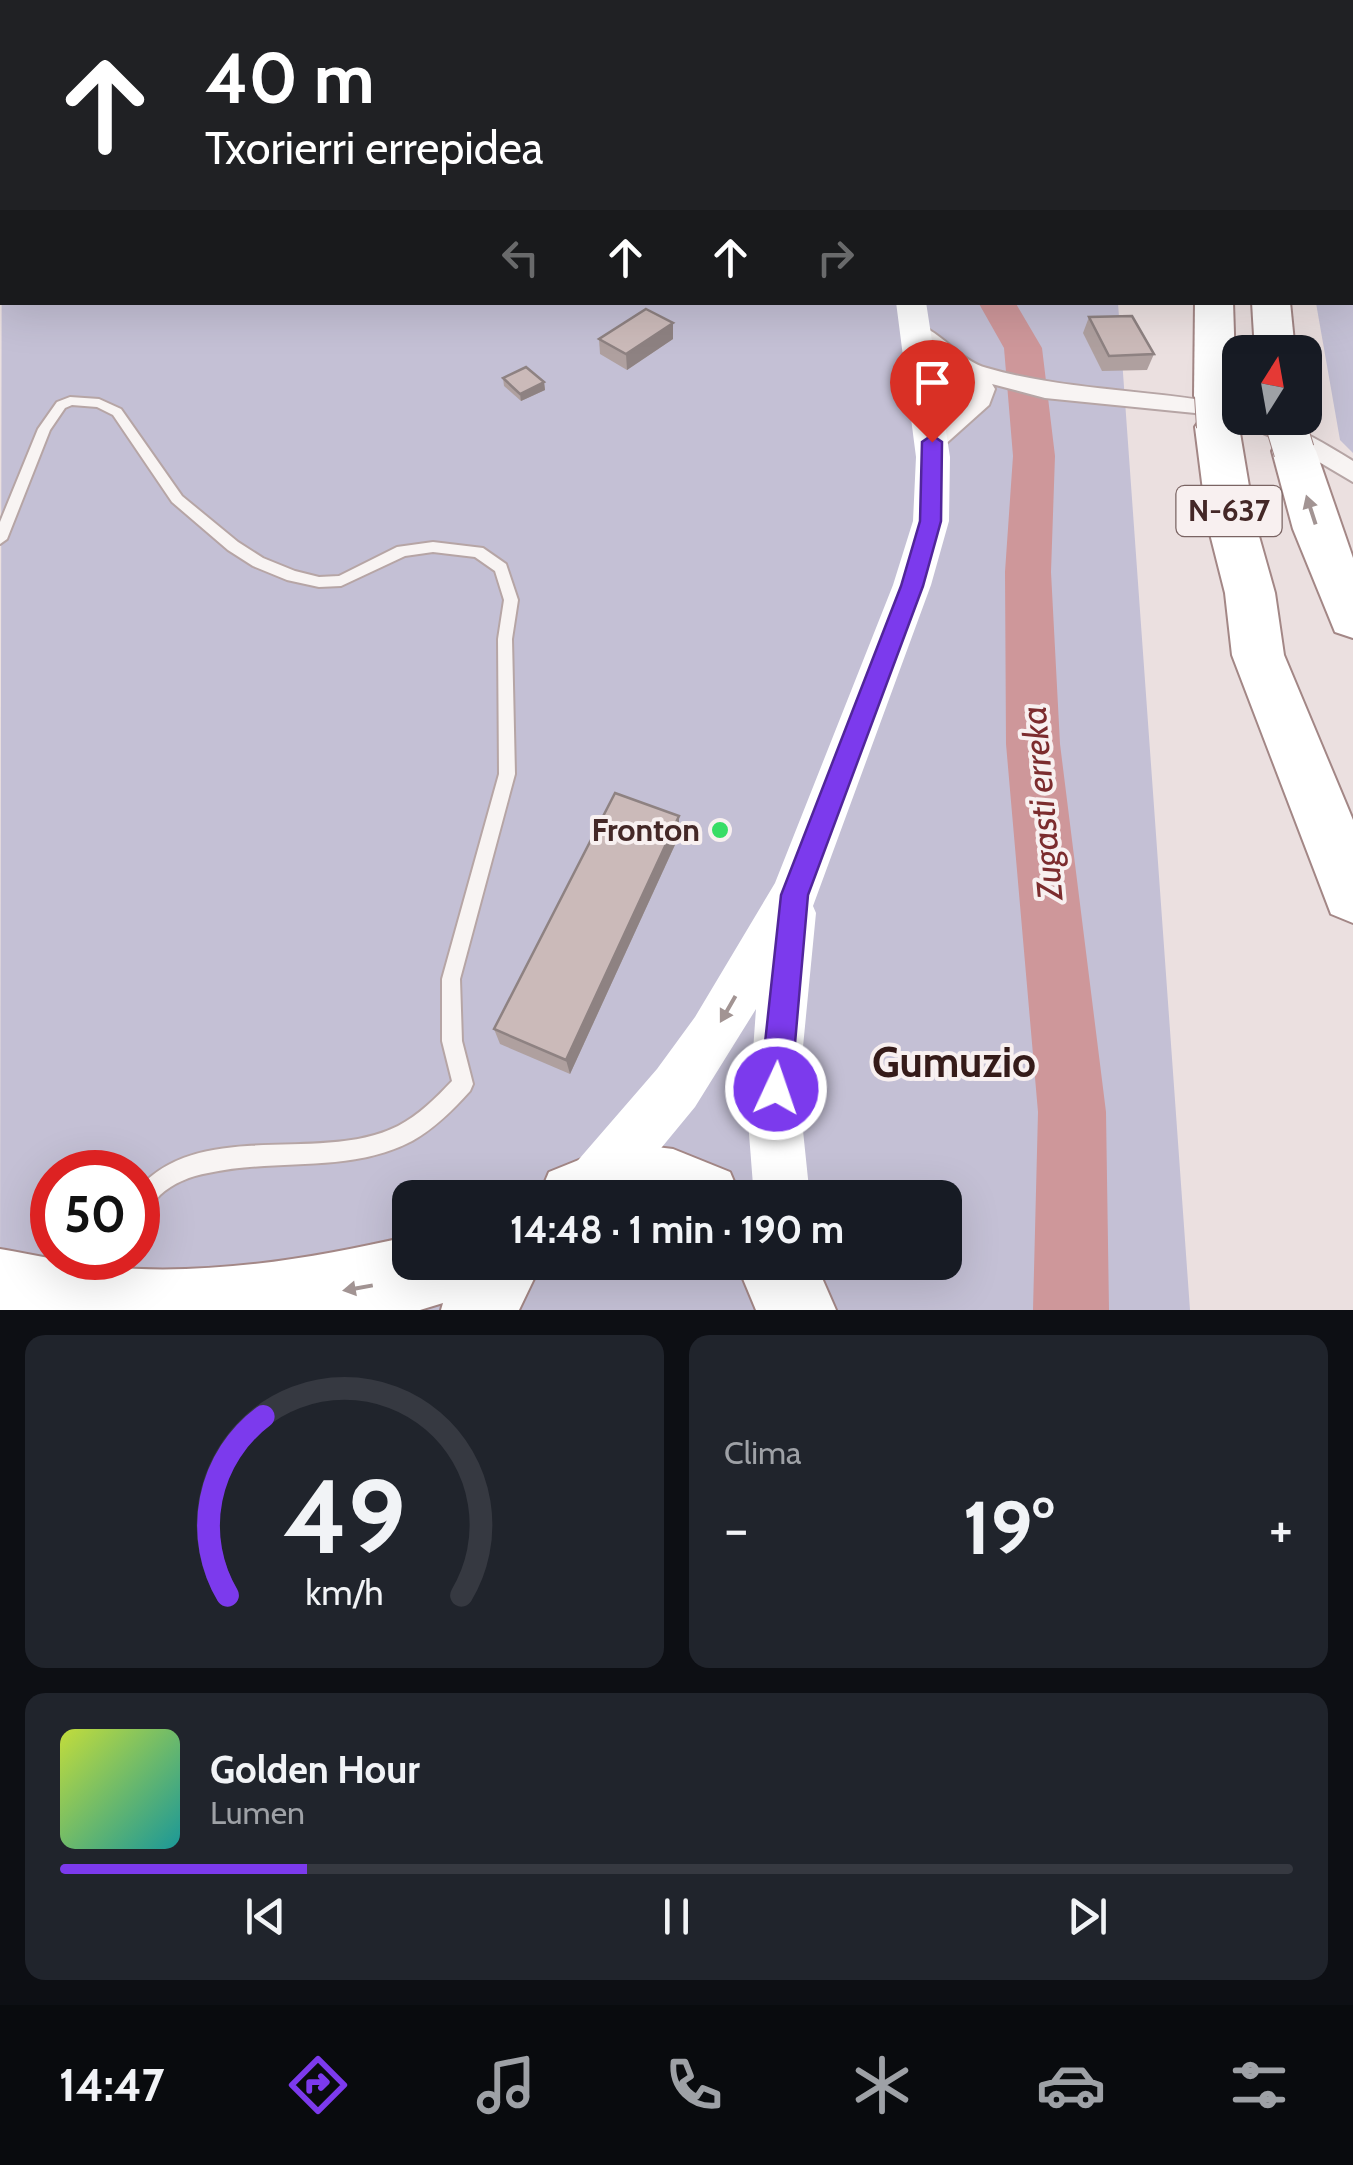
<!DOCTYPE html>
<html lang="es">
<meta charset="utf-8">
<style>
:root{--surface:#171b24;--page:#20242c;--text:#f1f3f6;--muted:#9ea1a6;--line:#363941;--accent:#7c3aed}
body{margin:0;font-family:Cabin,sans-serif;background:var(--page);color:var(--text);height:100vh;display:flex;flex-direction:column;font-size:38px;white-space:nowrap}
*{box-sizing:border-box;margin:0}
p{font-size:32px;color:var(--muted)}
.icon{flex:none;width:55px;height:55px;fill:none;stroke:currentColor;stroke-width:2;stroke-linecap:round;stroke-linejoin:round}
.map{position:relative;height:1310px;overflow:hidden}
.side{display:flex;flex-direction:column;gap:25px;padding:25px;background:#0d0f14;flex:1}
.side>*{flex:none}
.guide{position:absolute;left:0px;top:0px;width:1355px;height:305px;box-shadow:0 10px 40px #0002;background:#202124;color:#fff;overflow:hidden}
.needle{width:65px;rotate:11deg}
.buttons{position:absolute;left:1222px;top:335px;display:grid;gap:20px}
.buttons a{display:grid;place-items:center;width:100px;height:100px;border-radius:20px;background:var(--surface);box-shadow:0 10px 40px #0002;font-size:50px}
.speed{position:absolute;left:30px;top:1150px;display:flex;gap:20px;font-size:50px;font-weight:700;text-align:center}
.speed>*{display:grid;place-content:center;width:130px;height:130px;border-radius:50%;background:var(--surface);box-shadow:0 10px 40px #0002;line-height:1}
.speed .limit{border:15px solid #d22;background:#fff;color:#111}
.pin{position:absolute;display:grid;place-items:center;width:85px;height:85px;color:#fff;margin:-102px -42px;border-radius:50% 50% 50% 0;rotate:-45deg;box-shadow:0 0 10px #0007}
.pin .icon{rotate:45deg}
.me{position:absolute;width:110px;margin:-55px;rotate:3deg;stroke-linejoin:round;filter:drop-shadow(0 0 8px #0008)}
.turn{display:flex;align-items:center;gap:35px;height:210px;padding:0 40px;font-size:45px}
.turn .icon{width:130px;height:130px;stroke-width:2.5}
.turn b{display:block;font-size:70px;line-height:85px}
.lanes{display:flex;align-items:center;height:95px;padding:0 40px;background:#0003;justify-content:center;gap:50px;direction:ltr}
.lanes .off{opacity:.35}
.big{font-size:75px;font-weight:700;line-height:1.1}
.side .card{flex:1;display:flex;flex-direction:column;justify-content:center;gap:15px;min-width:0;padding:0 35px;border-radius:20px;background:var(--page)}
.side .dial{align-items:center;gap:0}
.dial svg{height:260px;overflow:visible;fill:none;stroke:var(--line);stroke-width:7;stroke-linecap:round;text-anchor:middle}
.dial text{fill:var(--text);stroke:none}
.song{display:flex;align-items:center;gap:30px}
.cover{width:120px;height:120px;border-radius:15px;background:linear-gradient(135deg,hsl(70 70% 55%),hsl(180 70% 35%))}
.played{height:10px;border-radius:5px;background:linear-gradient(90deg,var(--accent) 20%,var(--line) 20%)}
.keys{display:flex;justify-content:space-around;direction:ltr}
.heat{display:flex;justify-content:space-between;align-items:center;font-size:55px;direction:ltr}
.side .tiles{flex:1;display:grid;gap:25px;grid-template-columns:1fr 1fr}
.card:last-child{grid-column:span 2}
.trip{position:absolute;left:392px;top:1180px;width:570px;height:100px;border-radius:20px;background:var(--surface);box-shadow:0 10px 40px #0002;font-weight:700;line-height:100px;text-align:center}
.tab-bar{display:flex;height:160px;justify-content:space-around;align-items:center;background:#090b0e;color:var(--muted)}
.tab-bar .icon{width:70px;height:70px}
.tab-bar .on{color:var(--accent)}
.tab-bar b{font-size:45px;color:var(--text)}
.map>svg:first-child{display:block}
.green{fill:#c4c0d5;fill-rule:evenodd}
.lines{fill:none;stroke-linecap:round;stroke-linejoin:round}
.river{fill:#ce979a;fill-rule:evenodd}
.lane-casing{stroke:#b6a5a5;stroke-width:4}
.street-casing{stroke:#b6a5a5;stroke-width:4}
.highway-casing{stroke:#a38786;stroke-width:4}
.lane{fill:#f8f4f3;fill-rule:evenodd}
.street{fill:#f8f4f3;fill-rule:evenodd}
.secondary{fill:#fff;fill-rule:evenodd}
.highway{fill:#fff;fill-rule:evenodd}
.highway-bridge-casing{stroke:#a38786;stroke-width:42;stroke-linecap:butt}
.highway-bridge{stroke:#fff;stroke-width:40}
.wall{fill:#afa09f}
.shaded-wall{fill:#8e8282}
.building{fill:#cbbab9;stroke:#8e8282;stroke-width:2.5}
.oneway{fill:#a29493}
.route{fill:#7c3aed;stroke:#51269a;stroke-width:2.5}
.poi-dot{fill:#38dd65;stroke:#f8f0f0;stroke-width:4}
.labels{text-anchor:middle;stroke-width:8;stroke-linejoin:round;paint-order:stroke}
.shield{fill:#f8f0f0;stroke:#7a6463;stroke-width:2.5}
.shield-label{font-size:30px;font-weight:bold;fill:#442827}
.poi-label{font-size:32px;font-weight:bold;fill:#442827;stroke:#f8f0f0;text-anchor:end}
.water-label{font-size:35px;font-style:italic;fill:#7c2c2e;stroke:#f8f0f0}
.near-neighbourhood-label{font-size:42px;font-weight:bold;fill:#351b19;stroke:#f8f0f0}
</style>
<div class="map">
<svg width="1353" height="1310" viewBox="0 0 1353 1310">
<rect width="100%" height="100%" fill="#ebe0e0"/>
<g class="green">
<path d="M0,0H1147L1148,2H2L0,46Z"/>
<path d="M1235,0H1353V453L1340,440L1316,303L1352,302V2Z"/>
<path d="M2,70V302L1118,303L1190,1310H0ZM52,1172H138V1258H52ZM410,1198H945V1262H410Z"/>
</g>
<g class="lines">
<g class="river">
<path d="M1088,0H1113L1115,2H1089Z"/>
<path d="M978,302H1015L1042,348L1055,456L1051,572L1060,744L1106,1112L1109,1310H1033L1038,1112L1006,744L1005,572L1013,456L1004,348Z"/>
</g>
<defs>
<path id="lane" d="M70,397L99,399L121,409L182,496L238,542L263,558L295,571L319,577L339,576L397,547L433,542L483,548L506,564L518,600L512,639L515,774L460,979L462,1041L473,1084L470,1091C453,1110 435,1128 412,1141C350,1174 275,1158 208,1173C191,1176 173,1183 160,1195C153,1203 148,1211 138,1216V1189C201,1117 321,1165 398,1126C419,1115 436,1098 452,1081L442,1041V979L499,774L498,639L504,600L495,571L475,557L433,552L405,556L341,586L319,587L287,580L253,566L228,550L172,502L113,415L97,407L72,405L65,408L50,430L7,539L0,544V522L38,429L57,402Z"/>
<path id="street" d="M915,324C942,331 960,361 987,368C1070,392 1156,389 1240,407V418C1285,418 1316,438 1353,461V482L1287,443L1239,423L1195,413L1045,398L992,384L995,389L989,405L941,448H923L919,442L923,436L969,397L971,389L966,380L914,384L910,379L914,374L951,368L907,336L904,331Z"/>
<g id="highway">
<path d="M1189,0H1216L1217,2H1191Z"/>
<path d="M1195,302H1233L1236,396L1230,405L1215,409L1200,405L1194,396Z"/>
<path d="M1252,302H1290L1295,352H1255Z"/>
<path d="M1217,413L1232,417L1239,427L1255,522L1275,593L1284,655L1353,820V923L1331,914L1232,655L1225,593L1207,522L1195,427L1202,417Z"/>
<path d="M1294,436L1310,441L1316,451L1353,558V638L1335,632L1293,529L1272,451L1278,441Z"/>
<path d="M640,1145L673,1149L730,1172L741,1198H538L549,1172L606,1149Z"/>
<path d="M410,1236V1262H542L519,1310H441L443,1303L420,1310H0V1249C35,1255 70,1263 106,1267C207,1276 312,1259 410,1236Z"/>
<path d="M736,1262H815L836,1310H756Z"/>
</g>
</defs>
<use href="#lane" class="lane-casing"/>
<use href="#street" class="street-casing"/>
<use href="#highway" class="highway-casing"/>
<use href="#lane" class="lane"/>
<use href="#street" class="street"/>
<g class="secondary">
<path d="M1021,0H1041L1042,2H1022Z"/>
<path d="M896,302H926L950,457L949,521L931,585L813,906L816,913L802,1057V1121L810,1198H754L748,1121L756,1009L695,1107L620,1198H570L565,1186L573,1166L657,1069L695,1017L775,883L893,585L913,521L916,457Z"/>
</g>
<use href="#highway" class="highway"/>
<defs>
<g id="highway-bridge">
<path d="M1215,396L1217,427"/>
<path d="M1284,418L1294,451"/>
</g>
</defs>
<use href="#highway-bridge" class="highway-bridge-casing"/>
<use href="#highway-bridge" class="highway-bridge"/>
</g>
<g class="wall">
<path d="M1089,317L1154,354L1147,370L1102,371L1083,333Z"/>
<path d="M599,339H673L627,370L600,354Z"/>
<path d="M503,378L544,382L545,390L521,401L504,386Z"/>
<path d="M679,836L570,1074L500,1044L494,1029Z"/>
</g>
<g class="shaded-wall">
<path d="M673,323V339L627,370L626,354Z"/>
<path d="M544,382L545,390L521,401L520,394Z"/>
<path d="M679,816V836L570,1074L566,1060Z"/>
</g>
<g class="building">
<path d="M646,309L673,323L626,354L599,339Z"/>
<path d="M1132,316L1154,354L1109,356L1089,317Z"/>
<path d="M526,367L544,382L520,394L503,378Z"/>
<path d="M615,793L679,816L566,1060L494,1029Z"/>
</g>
<defs><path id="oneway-solid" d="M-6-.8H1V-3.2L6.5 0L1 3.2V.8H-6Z" transform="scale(2.5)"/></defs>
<g class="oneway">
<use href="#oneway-solid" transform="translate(1311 510) rotate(-108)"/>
<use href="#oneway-solid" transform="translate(728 1009) rotate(120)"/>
<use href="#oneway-solid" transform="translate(358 1288) rotate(170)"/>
</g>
<path class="route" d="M932,435L942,442L941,521L923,586L808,895L791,1089L786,1100L776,1104L765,1100L760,1089L781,895L901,586L920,521L922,442Z"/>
<circle class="poi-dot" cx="720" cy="830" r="10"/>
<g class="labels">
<rect class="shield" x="1176.5" y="486" width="105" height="50" rx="8"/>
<g class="shield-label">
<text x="1229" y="521">N-637</text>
</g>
<g class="poi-label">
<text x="700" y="841">Fronton</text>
</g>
<g class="water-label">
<text transform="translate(1042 803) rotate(-95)" y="12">Zugasti erreka</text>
</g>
<g class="near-neighbourhood-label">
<text x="954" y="1077">Gumuzio</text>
</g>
</g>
</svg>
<div class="buttons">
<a><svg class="needle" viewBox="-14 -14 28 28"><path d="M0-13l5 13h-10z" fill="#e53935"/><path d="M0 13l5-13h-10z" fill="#9ea1a6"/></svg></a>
</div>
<div class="speed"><div class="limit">50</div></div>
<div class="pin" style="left:932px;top:442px;background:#d93025"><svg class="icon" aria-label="arrive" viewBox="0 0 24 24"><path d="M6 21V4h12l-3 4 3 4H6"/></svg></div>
<svg class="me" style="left:776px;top:1089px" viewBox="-20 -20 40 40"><circle r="17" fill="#7c3aed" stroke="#fff" stroke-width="3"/><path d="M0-11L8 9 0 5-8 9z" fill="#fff"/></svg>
<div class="trip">14:48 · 1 min · 190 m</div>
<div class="guide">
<div class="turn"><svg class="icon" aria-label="ahead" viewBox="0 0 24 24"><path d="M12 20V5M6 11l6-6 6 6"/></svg><div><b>40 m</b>Txorierri errepidea</div></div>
<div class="lanes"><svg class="icon off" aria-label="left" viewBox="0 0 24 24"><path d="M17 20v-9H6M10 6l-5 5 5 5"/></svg><svg class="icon" aria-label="ahead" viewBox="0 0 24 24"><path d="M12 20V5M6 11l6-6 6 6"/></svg><svg class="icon" aria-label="ahead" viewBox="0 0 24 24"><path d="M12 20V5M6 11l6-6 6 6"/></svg><svg class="icon off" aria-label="right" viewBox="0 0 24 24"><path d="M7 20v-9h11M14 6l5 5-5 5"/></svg></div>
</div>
</div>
<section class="side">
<div class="tiles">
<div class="card dial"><svg viewBox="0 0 100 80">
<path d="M14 69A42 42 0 1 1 86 69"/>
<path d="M14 69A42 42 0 0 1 25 14" stroke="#7c3aed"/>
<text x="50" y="56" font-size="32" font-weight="700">49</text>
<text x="50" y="72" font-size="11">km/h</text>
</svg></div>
<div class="card"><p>Clima</p>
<div class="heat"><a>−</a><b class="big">19°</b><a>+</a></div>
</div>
<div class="card">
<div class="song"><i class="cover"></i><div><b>Golden Hour</b><p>Lumen</p></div></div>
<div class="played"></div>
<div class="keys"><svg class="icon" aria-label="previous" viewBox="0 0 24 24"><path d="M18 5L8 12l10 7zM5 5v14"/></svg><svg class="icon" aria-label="pause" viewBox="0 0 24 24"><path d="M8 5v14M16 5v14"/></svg><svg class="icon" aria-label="next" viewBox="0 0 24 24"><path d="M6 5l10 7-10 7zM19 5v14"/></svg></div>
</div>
</div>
</section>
<nav class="tab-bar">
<b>14:47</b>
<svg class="icon on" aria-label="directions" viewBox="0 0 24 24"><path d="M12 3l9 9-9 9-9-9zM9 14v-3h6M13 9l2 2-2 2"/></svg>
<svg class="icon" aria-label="music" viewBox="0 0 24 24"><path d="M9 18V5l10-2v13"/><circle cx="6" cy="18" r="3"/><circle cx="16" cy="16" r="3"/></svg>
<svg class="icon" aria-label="phone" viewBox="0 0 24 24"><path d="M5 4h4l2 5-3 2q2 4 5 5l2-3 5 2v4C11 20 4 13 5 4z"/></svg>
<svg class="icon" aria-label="climate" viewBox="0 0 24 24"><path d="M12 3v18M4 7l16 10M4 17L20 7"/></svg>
<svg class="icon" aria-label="car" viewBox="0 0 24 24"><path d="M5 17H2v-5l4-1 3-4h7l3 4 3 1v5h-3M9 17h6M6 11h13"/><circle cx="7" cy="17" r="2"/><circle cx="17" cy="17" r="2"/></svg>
<svg class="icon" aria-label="filters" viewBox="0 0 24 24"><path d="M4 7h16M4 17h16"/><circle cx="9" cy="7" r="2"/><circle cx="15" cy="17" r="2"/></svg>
</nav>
